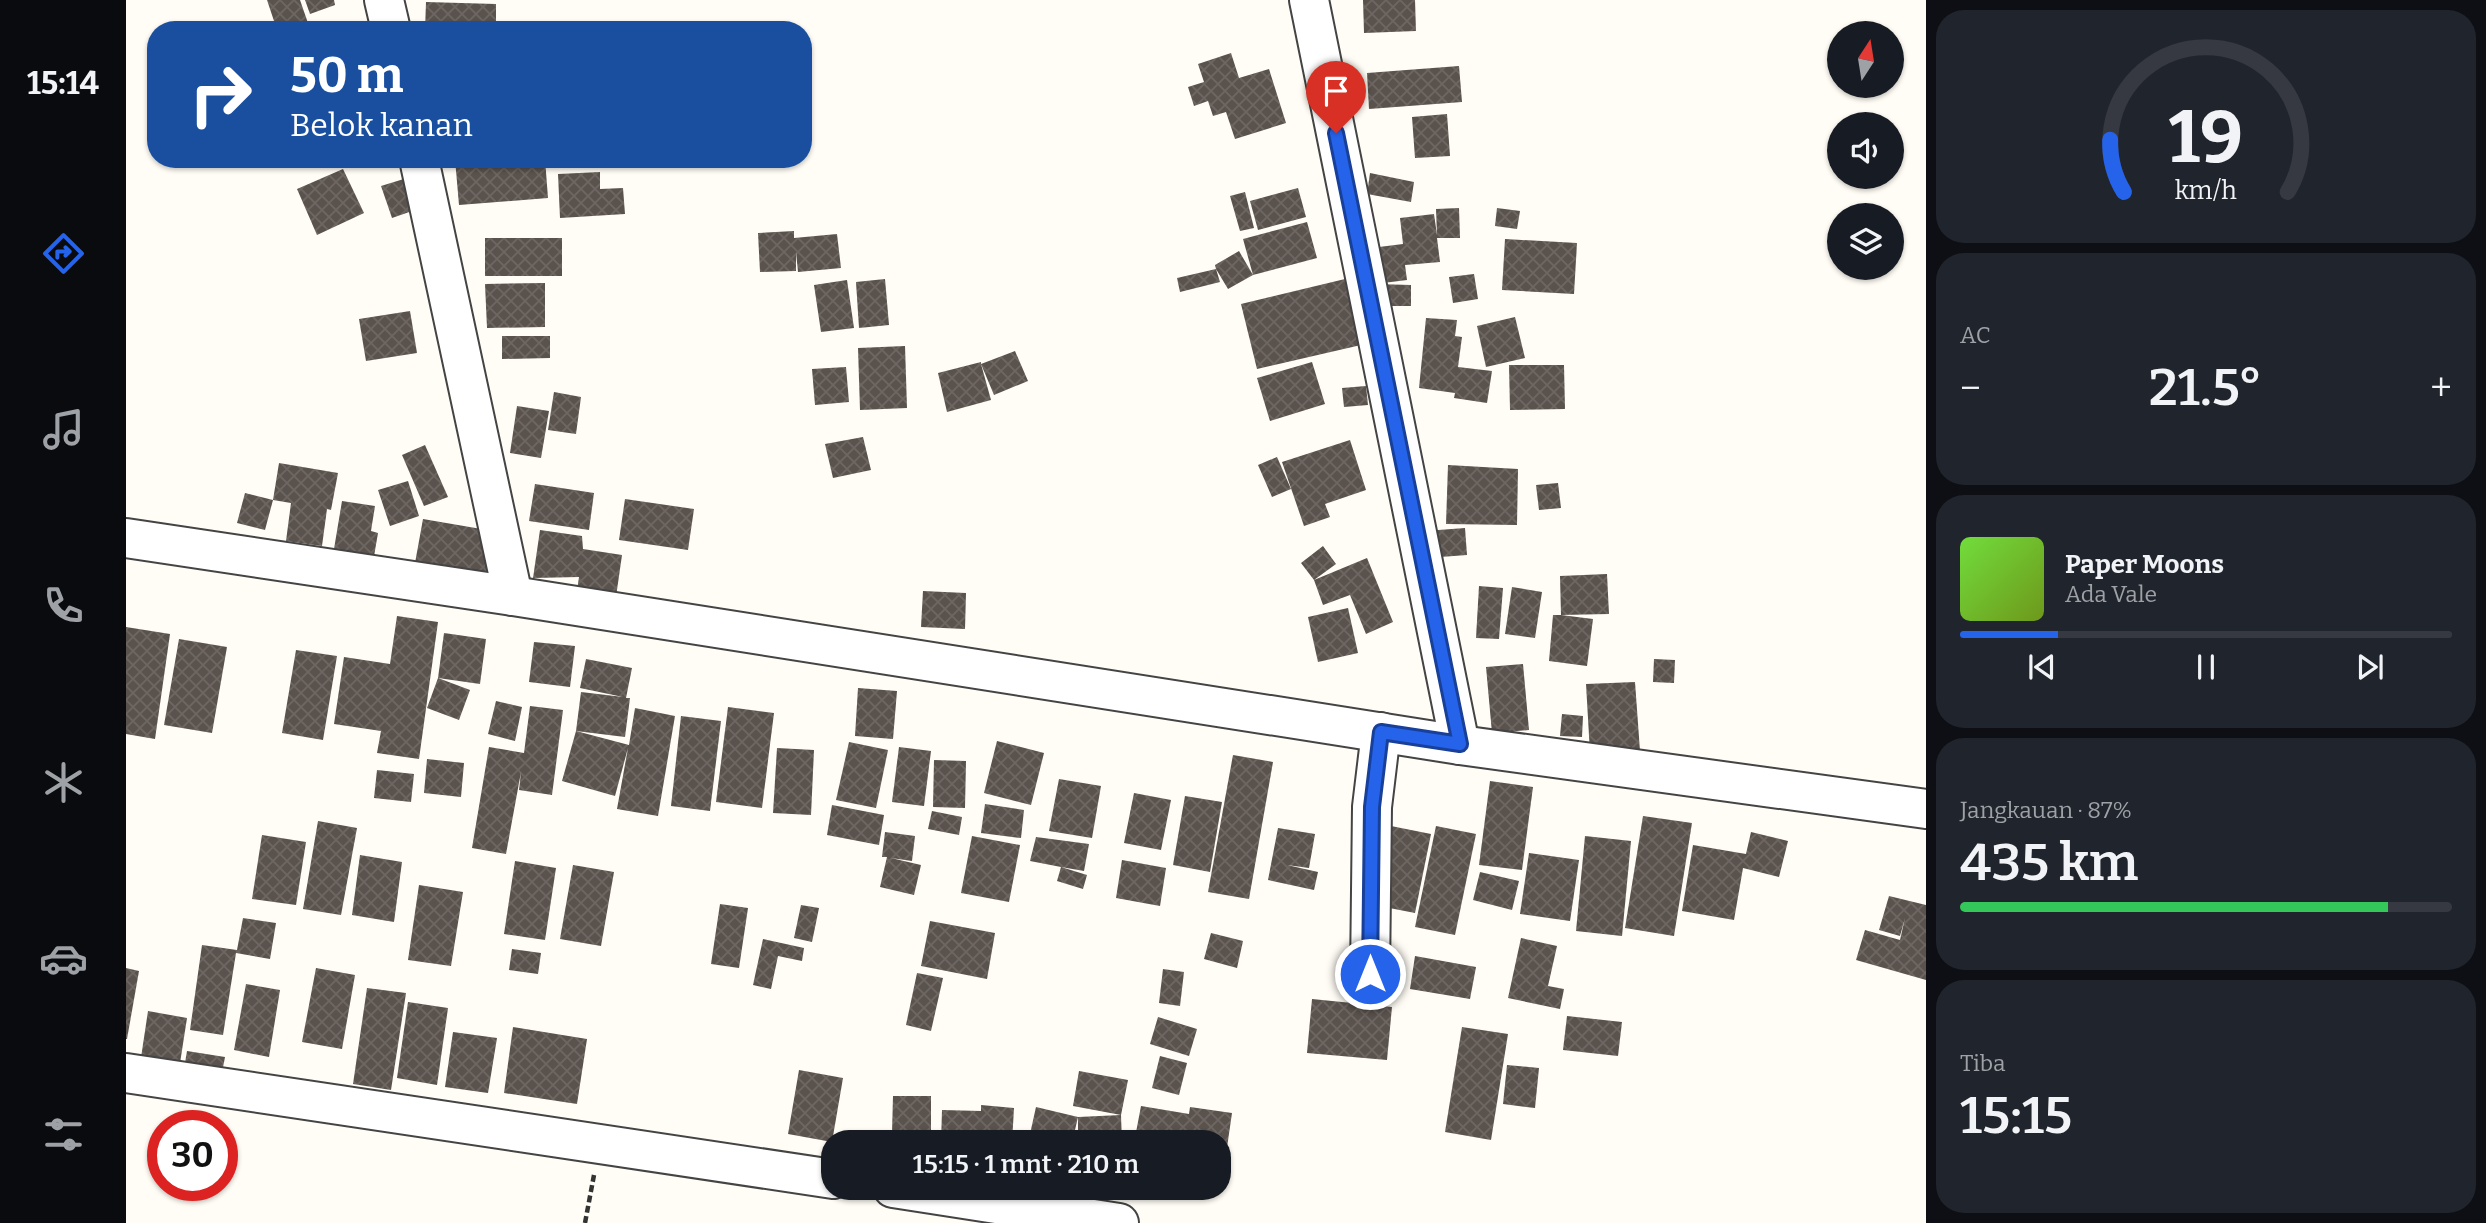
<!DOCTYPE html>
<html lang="id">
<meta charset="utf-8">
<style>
:root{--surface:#171b24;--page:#20242c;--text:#f1f3f6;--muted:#9ea1a6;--line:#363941;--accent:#2563eb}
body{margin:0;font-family:Bitter,serif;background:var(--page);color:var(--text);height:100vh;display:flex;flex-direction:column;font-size:26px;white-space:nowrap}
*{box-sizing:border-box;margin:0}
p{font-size:23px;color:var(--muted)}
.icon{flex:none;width:38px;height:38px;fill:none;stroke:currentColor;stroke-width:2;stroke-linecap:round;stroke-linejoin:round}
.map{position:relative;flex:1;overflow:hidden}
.side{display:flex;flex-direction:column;gap:10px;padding:10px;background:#0d0f14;width:560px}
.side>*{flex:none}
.hud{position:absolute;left:21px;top:21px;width:665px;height:147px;border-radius:28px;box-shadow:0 2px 5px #0004;background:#1a4fa0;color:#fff;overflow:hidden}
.needle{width:46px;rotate:12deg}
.buttons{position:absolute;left:1701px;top:21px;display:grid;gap:14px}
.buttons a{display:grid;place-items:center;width:77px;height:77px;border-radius:50%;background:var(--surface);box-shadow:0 2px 5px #0004;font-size:35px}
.speed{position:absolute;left:21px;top:1110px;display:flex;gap:14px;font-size:35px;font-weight:700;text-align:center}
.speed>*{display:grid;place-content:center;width:91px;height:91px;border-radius:50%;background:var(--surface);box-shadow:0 2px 5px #0004;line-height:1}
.speed .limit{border:10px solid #d22;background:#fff;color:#111}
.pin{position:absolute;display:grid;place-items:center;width:60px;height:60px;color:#fff;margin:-72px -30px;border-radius:50% 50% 50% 0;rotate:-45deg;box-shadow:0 0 7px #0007}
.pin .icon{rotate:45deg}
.me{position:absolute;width:77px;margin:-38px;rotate:0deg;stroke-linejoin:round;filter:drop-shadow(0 0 5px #0008)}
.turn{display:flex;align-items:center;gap:24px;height:147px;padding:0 28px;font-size:32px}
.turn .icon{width:91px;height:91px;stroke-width:2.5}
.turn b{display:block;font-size:49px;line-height:60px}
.big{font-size:52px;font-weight:600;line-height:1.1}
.side .card{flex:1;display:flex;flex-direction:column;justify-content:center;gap:10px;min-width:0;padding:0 24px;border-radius:28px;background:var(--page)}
.side .dial{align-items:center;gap:0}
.dial svg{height:182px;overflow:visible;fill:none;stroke:var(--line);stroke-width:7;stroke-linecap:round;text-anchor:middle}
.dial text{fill:var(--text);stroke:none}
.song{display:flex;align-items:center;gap:21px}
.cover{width:84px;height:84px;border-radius:10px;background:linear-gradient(135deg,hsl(100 70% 55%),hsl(80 70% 35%))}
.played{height:7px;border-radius:4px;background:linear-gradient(90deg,var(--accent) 20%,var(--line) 20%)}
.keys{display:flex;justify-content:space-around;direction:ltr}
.heat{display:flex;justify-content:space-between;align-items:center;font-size:38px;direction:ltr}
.charge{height:10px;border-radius:5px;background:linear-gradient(90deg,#34c759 87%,var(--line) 0)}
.trip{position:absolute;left:695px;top:1130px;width:410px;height:70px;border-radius:28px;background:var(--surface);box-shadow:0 2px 5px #0004;font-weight:600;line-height:70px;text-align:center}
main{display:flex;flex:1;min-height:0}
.tab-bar{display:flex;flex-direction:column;width:126px;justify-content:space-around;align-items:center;background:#090b0e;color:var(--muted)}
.tab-bar .icon{width:49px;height:49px}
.tab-bar .on{color:var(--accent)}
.tab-bar b{font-size:32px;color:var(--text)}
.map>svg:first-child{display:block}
.building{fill:url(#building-cross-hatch)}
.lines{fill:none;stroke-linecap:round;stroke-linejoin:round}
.minor-casing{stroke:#444;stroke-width:42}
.path{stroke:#333;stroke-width:4.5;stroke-dasharray:7 3.5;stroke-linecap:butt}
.minor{stroke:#fff;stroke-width:38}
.route-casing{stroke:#184099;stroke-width:18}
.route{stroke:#2563eb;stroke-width:12}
</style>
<main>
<nav class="tab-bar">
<b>15:14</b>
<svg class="icon on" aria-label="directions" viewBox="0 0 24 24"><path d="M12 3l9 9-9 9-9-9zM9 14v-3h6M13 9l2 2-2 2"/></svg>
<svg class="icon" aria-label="music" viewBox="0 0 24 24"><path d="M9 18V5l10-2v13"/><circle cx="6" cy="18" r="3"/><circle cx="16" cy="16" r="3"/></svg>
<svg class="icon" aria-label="phone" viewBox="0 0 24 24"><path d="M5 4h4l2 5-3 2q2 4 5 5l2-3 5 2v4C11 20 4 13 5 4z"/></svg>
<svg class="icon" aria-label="climate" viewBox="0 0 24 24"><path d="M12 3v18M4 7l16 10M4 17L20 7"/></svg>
<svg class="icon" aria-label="car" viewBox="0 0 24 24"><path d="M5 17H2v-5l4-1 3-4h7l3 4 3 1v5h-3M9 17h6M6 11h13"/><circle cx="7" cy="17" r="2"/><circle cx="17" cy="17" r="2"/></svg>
<svg class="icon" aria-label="filters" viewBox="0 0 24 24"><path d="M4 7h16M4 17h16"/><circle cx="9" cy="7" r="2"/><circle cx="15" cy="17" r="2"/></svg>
</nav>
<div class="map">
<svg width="1800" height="1223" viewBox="0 0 1800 1223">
<defs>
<pattern id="building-cross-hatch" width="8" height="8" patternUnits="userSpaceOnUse" patternTransform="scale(1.75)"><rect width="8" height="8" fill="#5a524d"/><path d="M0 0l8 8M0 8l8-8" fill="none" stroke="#6d6662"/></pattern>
</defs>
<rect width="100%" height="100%" fill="#fffdf5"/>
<g class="building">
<path d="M141,0H174L183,26L172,30H151Z"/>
<path d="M179,0H208L209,5L184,14Z"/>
<path d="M1237,0H1289L1290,31L1238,33Z"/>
<path d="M300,2L370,4V30H299Z"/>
<path d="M1105,53L1113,78L1143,69L1160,123L1109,139L1100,112L1087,116L1082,101L1068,106L1062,87L1078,82L1072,64Z"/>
<path d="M1333,66L1336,102L1243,109L1241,73Z"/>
<path d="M1321,114L1324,156L1289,158L1286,117Z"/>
<path d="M329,159H419L422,198L333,205Z"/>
<path d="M217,169L238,213L191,235L171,189Z"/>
<path d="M474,172V189L497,188L499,214L434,218L432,174Z"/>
<path d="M1244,173L1288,182L1285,202L1241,194Z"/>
<path d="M281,178L292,209L266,218L255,186Z"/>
<path d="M1172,188L1180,217L1132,230L1124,201Z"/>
<path d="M1119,192L1128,228L1114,231L1104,196Z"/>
<path d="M1333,208L1334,238H1311L1314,262L1279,265L1281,280L1249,284L1285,285V306H1248L1245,248L1277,244L1274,218L1308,214L1311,235L1310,209Z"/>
<path d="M1371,208L1394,211L1391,229L1369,226Z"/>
<path d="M1181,222L1191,258L1127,275L1102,289L1090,269L1094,282L1054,292L1051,278L1090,269L1089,265L1113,251L1127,275L1117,239Z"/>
<path d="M668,231V238L711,234L715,268L672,272L670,252V271L634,272L632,233Z"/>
<rect x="359" y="238" width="77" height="38"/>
<path d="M1379,239L1451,243L1448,294L1376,290Z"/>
<path d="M1348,274L1352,299L1327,303L1323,277Z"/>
<path d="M759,279L763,325L733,328L730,282Z"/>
<path d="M1219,279L1235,345L1131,369L1115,304Z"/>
<path d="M721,280L728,328L695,332L688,285Z"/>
<path d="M419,283V327L361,328L359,284Z"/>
<path d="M284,311L291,353L240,361L233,319Z"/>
<path d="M1389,317L1399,358L1360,367L1351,326Z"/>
<path d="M1300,318L1331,320L1329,336L1336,337L1332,367L1366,371L1361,403L1328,398L1329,393L1293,388Z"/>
<path d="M376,336H424V358L376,359Z"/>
<path d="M779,346L781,408L734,410L732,348Z"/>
<path d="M889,351L902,381L868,395L855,364L865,400L821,412L812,373L855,362V364Z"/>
<path d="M1186,362L1199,404L1144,421L1131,378Z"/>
<path d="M1383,365H1438L1439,409L1384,410Z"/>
<path d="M720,367L723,402L689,405L686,369Z"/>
<path d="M1240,386L1242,405L1218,407L1216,388Z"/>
<path d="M428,392L455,397L450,434L422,430Z"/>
<path d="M391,406L423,411L415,458L384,453Z"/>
<path d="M737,437L745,470L707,478L699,444Z"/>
<path d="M1224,440L1240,490L1199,504L1204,517L1178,526L1156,462Z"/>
<path d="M299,445L322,497L298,506L276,455Z"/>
<path d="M1151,457L1165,489L1146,497L1132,465Z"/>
<path d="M153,463L212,473L205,510L201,509L196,546L160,541L165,503L147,500Z"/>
<path d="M1322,465L1392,469L1391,525L1320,524Z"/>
<path d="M282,481L293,516L264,526L252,490Z"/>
<path d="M1432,483L1435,508L1413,510L1410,485Z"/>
<path d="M409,484L468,493L463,530L403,521Z"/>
<path d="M119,493L147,500L139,530L111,523Z"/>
<path d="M499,499L568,509L562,550L493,540Z"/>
<path d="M216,501L249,506L245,531L252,533L245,574L205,567Z"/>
<path d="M297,519L367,531L357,586L287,574Z"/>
<path d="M1339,528L1341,555L1301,558L1299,531Z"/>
<path d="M414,530L456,536L457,549L496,555L489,604L450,597L453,577L407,578Z"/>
<path d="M1197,546L1210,564L1188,580L1241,558L1267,622L1240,634L1224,595L1197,605L1188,580L1175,563Z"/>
<path d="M1481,574L1483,614L1435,615L1467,619L1461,666L1423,661L1427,615H1435L1434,576Z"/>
<path d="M1353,586L1377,588L1373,639L1350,638Z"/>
<path d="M1386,587L1416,592L1409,638L1379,634Z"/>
<path d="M797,591L840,593L839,629L795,627Z"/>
<path d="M1222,608L1232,653L1192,662L1182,617Z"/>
<path d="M271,616L312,622L293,759L251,753L255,731L208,724L218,657L264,664Z"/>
<path d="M0,627L44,634L29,739L0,734Z"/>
<path d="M318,633L360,639L354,684L312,678L344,690L333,720L301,708L312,678Z"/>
<path d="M53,639L101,647L86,733L38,725Z"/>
<path d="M408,642L449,646L444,687L403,682Z"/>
<path d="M170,650L211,656L197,740L156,733Z"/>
<path d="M460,659L506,668L500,698H504L499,737L450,731L503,745L509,708L549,716L532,816L491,809L502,748L489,796L436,781L450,731L455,692L497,697L454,688Z"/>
<path d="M1528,659L1549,660L1548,683L1527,682Z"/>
<path d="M1397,664L1403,730L1366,733L1360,667Z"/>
<path d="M1509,682L1514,751L1464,753L1460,684Z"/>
<path d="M732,688L771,691L767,739L729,736Z"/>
<path d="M370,701L396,707L389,741L362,734Z"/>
<path d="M404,706L437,710L426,795L393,790L395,772L380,854L346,848L363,747L398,753Z"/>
<path d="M602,707L648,713L636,808L590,802Z"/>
<path d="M1436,714L1457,716L1456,737L1434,736Z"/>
<path d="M555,716L595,721L584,811L545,806Z"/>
<path d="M871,741L918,753L905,805L858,793Z"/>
<path d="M723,742L762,750L750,808L710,800Z"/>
<path d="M773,747L805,751L798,806L766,802Z"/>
<path d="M651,748L688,750L685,815L647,813Z"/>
<path d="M1107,755L1147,762L1123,899L1082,892Z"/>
<path d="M301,759L338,763L335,797L298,793Z"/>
<path d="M808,760L840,761L839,808L807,807Z"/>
<path d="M251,770L288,774L285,802L248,798Z"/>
<path d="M933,779L975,786L966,838L923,831Z"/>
<path d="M1364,781L1407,787L1396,870L1353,865Z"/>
<path d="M1008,793L1045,800L1035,850L998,843Z"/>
<path d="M1059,796L1096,802L1084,872L1047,865Z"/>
<path d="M859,804L898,810L895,838L855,833Z"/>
<path d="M706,805L758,815L753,845L701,835Z"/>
<path d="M806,811L836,817L833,835L802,829Z"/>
<path d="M1517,816L1566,823L1548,936L1499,928Z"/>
<path d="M192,821L231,828L215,915L177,909Z"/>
<path d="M1260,825L1305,834L1289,913L1243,904Z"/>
<path d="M1310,826L1350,834L1329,935L1289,927Z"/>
<path d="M1152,828L1189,834L1183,868L1161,865L1192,872L1188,890L1142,880Z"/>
<path d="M759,832L789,836L786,861L765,858L795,865L788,895L754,887L761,857H756Z"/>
<path d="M1625,832L1662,841L1653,877L1617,868L1608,920L1556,911L1567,845L1620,854Z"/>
<path d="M136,835L180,842L170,905L126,899Z"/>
<path d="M846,836L894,845L883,902L835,893Z"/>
<path d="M1459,836L1505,841L1496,936L1450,931Z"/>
<path d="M910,837L963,844L958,871L935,867L961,875L957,889L931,881L935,867L904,861Z"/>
<path d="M1403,853L1453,860L1444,921L1394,914Z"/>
<path d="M234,855L276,862L268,922L226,915Z"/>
<path d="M996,860L1040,868L1034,906L990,898Z"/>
<path d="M389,861L430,868L419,940L378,934Z"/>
<path d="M447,865L488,872L475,946L434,939Z"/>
<path d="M1354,872L1393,881L1386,910L1347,900Z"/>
<path d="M293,885L337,892L325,966L282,960Z"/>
<path d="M1763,896L1800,905V980L1730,960L1739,930L1774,940L1779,918L1774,936L1753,930Z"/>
<path d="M594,904L622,908L613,968L585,964Z"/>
<path d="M675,905L693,908L686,942L668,938Z"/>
<path d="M117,918L150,923L144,959L110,953L97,1035L64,1030L76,945L111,950Z"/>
<path d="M804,921L869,933L861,979L795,966Z"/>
<path d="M1085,933L1117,941L1111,968L1078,959Z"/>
<path d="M1395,938L1431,946L1422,986L1438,989L1434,1009L1382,998Z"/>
<path d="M637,939L678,948L676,961L652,956L645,989L627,985Z"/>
<path d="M386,949L415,953L412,974L383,970Z"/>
<path d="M1289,956L1350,967L1344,999L1284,989Z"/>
<path d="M0,968L13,971L1,1039H0Z"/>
<path d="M190,968L229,975L216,1049L176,1042Z"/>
<path d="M1037,969L1058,972L1054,1006L1033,1003Z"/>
<path d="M791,973L817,978L805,1031L780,1025Z"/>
<path d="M120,984L154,990L143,1057L108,1050Z"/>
<path d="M241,988L280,993L265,1090L227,1084Z"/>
<path d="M1186,999L1266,1007L1261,1060L1181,1053Z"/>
<path d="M282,1002L322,1008L311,1085L271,1078Z"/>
<path d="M22,1011L61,1018L52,1076L13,1071Z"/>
<path d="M1441,1016L1496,1022L1492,1056L1437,1050Z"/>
<path d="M1032,1017L1071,1029L1063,1056L1024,1044Z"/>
<path d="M387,1027L461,1039L451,1104L378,1093Z"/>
<path d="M1336,1027L1382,1034L1365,1140L1319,1132Z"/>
<path d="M327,1032L371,1038L362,1093L319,1087Z"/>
<path d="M61,1051L99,1057L93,1088L56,1081Z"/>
<path d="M1034,1056L1061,1063L1053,1095L1026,1088Z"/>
<path d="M1381,1065L1413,1068L1409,1108L1377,1104Z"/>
<path d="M673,1070L717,1078L706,1142L662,1134Z"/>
<path d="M953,1071L1002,1080L995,1115L947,1106Z"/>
<path d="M767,1096H805V1133H766Z"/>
<path d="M855,1105L888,1108L886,1143H815L816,1110L855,1111Z"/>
<path d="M1015,1106L1063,1114L1064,1107L1106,1113L1095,1189L1092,1188V1143H1008Z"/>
<path d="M910,1107L952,1117L946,1143H902Z"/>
<path d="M995,1115L996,1143H952V1117Z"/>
<path d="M761,1136L796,1140V1143H760Z"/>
</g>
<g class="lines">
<defs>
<g id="minor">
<path d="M258,0L265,30"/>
<path d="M1183,0L1334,745"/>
<path d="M293,159L387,596"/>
<path d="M0,538L387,596L1334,745L1800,809"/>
<path d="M1244,974L1246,807L1255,732"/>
<path d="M0,1073L707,1179"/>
<path d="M767,1188L993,1223"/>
</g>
</defs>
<use href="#minor" class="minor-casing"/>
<path class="path" d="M459,1223L468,1175"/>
<use href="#minor" class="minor"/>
</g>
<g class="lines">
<defs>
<path id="route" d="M1210,133L1334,744L1255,732L1246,807L1244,974"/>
</defs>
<use href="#route" class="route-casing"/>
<use href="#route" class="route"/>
</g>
</svg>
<div class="buttons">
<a><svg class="needle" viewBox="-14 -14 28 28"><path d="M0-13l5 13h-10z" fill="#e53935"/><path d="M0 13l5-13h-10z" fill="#9ea1a6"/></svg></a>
<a><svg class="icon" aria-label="sound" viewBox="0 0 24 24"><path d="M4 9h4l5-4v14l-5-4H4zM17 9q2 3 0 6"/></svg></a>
<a><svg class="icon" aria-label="layers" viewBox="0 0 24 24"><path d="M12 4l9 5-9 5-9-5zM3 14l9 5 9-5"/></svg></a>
</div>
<div class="speed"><div class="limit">30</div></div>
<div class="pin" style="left:1210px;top:133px;background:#d93025"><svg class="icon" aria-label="arrive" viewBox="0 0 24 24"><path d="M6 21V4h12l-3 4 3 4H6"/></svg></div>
<svg class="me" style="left:1244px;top:974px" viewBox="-20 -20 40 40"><circle r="17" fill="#2563eb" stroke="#fff" stroke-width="3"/><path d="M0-11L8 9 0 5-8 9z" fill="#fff"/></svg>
<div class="trip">15:15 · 1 mnt · 210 m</div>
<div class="hud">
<div class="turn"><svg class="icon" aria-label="right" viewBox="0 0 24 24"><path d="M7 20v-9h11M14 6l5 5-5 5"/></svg><div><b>50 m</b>Belok kanan</div></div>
</div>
</div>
<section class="side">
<div class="card dial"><svg viewBox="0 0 100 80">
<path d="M14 69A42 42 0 1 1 86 69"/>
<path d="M14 69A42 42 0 0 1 8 46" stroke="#2563eb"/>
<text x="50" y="56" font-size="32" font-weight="700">19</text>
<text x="50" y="72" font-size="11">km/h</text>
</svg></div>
<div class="card"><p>AC</p>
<div class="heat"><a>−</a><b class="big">21.5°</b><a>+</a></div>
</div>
<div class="card">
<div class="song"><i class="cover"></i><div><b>Paper Moons</b><p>Ada Vale</p></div></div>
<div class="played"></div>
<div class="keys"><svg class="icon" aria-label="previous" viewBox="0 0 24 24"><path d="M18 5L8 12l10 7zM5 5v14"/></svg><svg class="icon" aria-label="pause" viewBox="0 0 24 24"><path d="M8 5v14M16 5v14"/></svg><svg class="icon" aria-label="next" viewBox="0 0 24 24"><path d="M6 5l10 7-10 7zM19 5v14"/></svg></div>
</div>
<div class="card"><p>Jangkauan · 87%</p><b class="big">435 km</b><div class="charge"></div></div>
<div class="card"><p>Tiba</p><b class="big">15:15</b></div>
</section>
</main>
